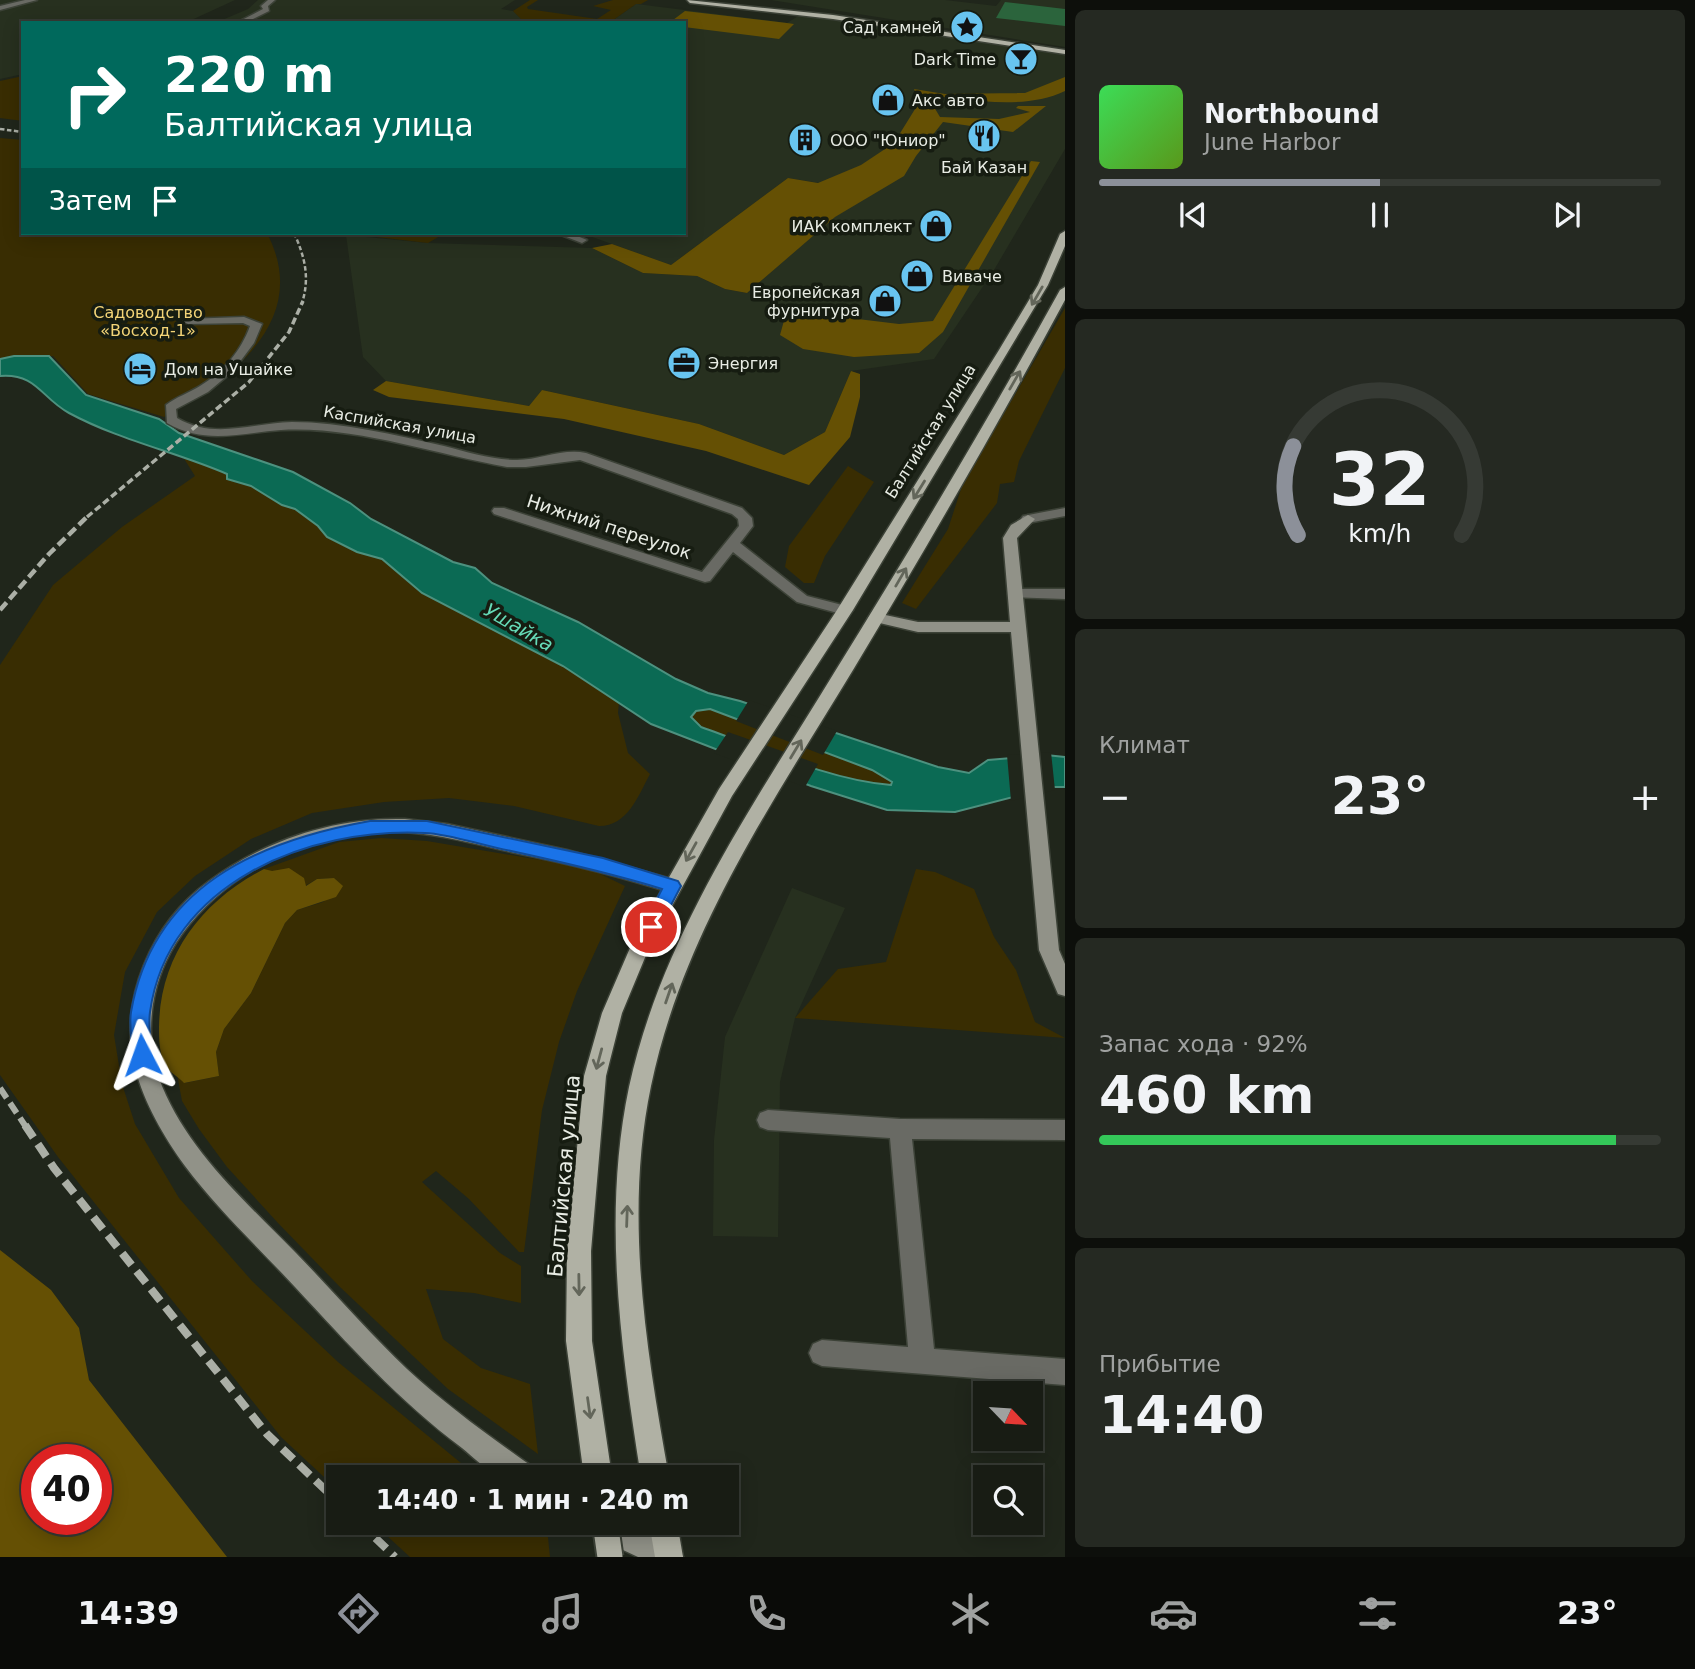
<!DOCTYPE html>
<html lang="ru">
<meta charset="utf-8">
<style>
:root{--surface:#181c14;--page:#252922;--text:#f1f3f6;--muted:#9fa1a0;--line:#363a34;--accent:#8c9099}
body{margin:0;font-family:"DejaVu Sans",sans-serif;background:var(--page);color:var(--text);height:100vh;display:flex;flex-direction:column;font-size:26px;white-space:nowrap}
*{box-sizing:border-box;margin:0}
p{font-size:23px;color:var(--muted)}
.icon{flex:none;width:38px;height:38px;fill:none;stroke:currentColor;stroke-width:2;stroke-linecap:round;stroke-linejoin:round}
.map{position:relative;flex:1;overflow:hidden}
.sheet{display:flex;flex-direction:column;gap:10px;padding:10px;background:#0d0f0b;width:630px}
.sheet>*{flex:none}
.guide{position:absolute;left:21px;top:21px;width:665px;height:214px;border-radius:0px;box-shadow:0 4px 18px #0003,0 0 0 2px var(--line);background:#00695c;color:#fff;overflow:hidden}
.needle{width:46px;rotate:115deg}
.tools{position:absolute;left:973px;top:1381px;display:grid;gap:14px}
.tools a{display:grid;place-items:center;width:70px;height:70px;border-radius:0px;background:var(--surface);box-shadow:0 4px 18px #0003,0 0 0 2px var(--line);font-size:35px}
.speed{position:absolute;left:21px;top:1444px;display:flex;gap:14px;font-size:35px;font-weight:700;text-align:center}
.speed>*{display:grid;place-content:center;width:91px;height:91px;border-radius:50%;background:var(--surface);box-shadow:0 4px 18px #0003,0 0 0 2px var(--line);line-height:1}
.speed .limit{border:10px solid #d22;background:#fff;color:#111}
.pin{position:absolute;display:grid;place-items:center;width:60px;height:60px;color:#fff;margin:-30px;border:4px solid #fff;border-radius:50%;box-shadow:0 2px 7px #0007}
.me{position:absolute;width:77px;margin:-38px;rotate:356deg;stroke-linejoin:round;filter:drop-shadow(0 0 5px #0008)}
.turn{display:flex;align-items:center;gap:24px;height:147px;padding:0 28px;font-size:32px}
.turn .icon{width:91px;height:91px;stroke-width:2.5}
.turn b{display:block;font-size:49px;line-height:60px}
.then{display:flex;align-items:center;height:66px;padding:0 28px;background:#0003;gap:14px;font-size:26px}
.big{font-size:52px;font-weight:700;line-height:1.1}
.sheet .widget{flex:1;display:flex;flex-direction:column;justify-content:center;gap:10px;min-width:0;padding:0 24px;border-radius:10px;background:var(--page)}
.sheet .dial{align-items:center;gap:0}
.dial svg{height:182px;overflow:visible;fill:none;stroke:var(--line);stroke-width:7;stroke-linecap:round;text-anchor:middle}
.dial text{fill:var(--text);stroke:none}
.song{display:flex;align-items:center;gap:21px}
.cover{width:84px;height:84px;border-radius:10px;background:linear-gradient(135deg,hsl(130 70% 55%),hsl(90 70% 35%))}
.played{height:7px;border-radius:4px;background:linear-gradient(90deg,var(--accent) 50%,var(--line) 50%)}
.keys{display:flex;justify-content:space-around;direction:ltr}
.heat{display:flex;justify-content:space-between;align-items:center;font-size:38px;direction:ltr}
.charge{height:10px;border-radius:5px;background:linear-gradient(90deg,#34c759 92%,var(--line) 0)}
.trip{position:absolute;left:326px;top:1465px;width:413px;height:70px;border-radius:0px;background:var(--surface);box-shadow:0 4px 18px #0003,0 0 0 2px var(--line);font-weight:700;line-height:70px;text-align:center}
.dock{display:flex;height:112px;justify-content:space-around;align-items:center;background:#0a0b08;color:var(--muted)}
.dock .icon{width:49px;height:49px}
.dock .on{color:var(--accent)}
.dock b{font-size:32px;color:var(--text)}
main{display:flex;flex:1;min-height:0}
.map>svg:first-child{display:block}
.built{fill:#27301f}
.green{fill:#392d02}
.forest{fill:#655004;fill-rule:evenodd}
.water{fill:#0b6a54;stroke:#4d917f;stroke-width:2;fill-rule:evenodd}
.pier{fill:#20261b}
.building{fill:#2b643c}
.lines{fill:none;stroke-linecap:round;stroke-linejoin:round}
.street-casing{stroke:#3c4237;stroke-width:3}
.secondary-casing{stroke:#3c4237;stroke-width:3}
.primary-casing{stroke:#3c4237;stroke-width:3}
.street{fill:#696a64;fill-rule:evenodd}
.secondary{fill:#919288;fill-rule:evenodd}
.primary{fill:#b0b1a4;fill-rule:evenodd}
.rail-far4{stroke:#abafa6;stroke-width:2.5;stroke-dasharray:4.5 2.5;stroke-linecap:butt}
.rail-far3{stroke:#abafa6;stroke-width:3.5;stroke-dasharray:7 3.5;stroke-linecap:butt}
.rail-far2{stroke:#abafa6;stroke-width:4.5;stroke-dasharray:10 4.5;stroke-linecap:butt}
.rail-far1{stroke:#abafa6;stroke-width:6;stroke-dasharray:12 6;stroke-linecap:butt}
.rail{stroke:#abafa6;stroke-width:8;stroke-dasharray:15 8;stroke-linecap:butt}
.primary-bridge-casing{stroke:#3c4237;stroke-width:29;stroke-linecap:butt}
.primary-bridge{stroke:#b0b1a4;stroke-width:25}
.oneway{stroke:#63665a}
.route{fill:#1a73e8;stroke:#114b97;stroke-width:2}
.labels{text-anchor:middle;stroke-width:7;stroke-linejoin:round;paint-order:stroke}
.far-poi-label{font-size:16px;fill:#e8ece4;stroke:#161c11;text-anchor:start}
.far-park-label{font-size:16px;fill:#f3d477;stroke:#161c11}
.far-street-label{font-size:16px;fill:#e8ece4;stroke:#161c11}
.street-label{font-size:18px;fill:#e8ece4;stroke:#161c11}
.water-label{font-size:19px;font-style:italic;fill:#66dbb8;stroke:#161c11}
.near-street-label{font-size:21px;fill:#e8ece4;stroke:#161c11}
</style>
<main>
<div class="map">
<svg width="1065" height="1557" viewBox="0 0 1065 1557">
<rect width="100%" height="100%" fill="#20261b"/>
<g class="built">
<path d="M0,0H235L185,23H23V74L0,79Z"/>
<path d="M258,0H515L501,9L513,11L526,23H215L248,9Z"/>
<path d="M771,0H945L996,6L1001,0H1065V47Z"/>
<path d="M636,4L787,23L800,15L1065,55V149L994,270L934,359L851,371L825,432L784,455L699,424L542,390L529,406L386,381L363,357L346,235L428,243L592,248L643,273L697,276L725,289L747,293L834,217L874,192L788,178L671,265L581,233H684V23H609Z"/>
<path d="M792,888L845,908L795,1018L780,1082L778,1237L713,1236L714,1140L725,1037Z"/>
</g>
<g class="green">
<path d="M530,0H538L527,7L528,9L597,19L611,10L593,6L613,0H648L641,4H636L609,23H525L513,11Z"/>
<path d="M23,76V121L0,118V81Z"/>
<path d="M0,138L23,140V233H267C312,320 232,378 164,417L88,394L53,356L0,359Z"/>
<path d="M342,233H445L428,243Z"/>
<path d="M1065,308V368L1019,461L1014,482L1000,484L997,503L916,609L902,603L948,529L962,486Z"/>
<path d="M183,457L227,474L236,483L251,486L282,505L295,509L318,526L327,537L357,552L382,559L422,593L563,666L619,702L618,713L628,753L650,774C638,796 628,826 599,826L514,806L449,798L384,802L312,813L251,839L195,876L157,912L125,972L114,1035L122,1084L135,1124L179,1198L252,1281L338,1362L478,1477H338V1490L281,1437L58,1157L0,1075V665L53,585L122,527L195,476Z"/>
<path d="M848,466L874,482L825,556L814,583H804L785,567L789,546Z"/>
<path d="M710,709L872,769L892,782L891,785C826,779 762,748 701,727L691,718L696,711Z"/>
<path d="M381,838L427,841L588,868L625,886L577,991L559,1042L542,1110L524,1252H519L469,1199L436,1171L422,1182L500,1253L521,1266V1303L474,1293L426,1289L443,1339L481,1368L530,1384L538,1454L448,1389L340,1287L278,1223L227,1167L199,1129L182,1101L177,1074L185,1083L219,1076L216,1052L224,1029L251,993L285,923L297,910L323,902L342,886L334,878L317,879L305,886L264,869L339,842Z"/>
<path d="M916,869L935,872L974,889L994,937L1016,970L1035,1022L1065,1038L795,1018L838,969L886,962Z"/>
<path d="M373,1523H540L547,1528L550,1557H410Z"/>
</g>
<g class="forest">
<path d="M685,11L787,23L794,24L779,39L684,27V23H669Z"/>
<path d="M1065,77V91C1021,112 963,98 916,94L914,89L945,94L1025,93Z"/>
<path d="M928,97L940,117L999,119L1030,112L1016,108L1018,106H1046L1013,132L943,122L916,156L904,176L835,217L747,293L725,289L697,276L643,273L592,248L612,244L671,265L788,178L818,183L861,165L894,143L920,101Z"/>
<path d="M1031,161L1040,162L943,332L919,353L854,357L803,349L780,335L785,317L800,312L899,324L933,321Z"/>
<path d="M851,371L860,374V397L850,437L809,485L706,451L564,419L389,397L373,390L386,381L529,406L542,390L699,424L784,455L825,432Z"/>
<path d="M289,868L304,878L306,886L317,879L334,878L343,886L336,897L297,910L285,923L251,993L224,1029L216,1052L219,1076L184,1083C180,1078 172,1074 168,1069C159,1057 159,1040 159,1027C160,955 202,901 264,869L272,871Z"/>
<path d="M0,1250L51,1290L79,1328L89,1380L227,1557H0ZM37,1460H96V1519H37Z"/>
</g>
<path class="water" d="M14,356H49L86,395L159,419L179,433L293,472L350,503L371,519L453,562L475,568L492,583L578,622L676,679L708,693L740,701L938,767L969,773L988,760L1046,755L1065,757V787H1052L955,812L887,810L811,786L651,724L563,666L422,593L382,559L357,552L327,537L318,526L295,509L282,505L251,486L227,479V474C176,452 119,440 69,413C41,398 37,373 0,376V359ZM710,709L872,770L892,782L891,785C828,780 761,748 701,727L691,717L696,711Z"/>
<g class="pier">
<path d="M749,700L837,731L823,755L736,721Z"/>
<path d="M728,732L818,764L805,787L714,753Z"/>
<path d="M1051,752L1055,790L1011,801L1007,755Z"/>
</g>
<path class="building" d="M1005,2L1065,9V26L996,18Z"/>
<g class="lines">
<defs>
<g id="street">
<path d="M25,0H37L0,10V6Z"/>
<path d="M268,0H275L268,6L269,11L245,23H236L263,9L261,6Z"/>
<path d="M556,233H570L587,240L582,243Z"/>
<path d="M244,317L262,324L254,343L233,371L208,392L176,409L177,418C214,440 252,423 292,422C343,422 394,435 444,446C467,452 493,460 517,460C540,460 563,448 586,453L742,508L752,518L753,526L740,543L807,596L850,607L853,610L845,615L797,602L733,552L710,581L705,582L494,514L492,511L494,508H504L702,572L739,526L738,519L732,514L580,460L526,467H507C433,454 357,426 281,430C240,433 205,445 167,423L166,405C176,397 189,393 200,386C223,372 241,351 250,326L243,323L188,324L182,321L184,319Z"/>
<path d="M1065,508V516L1028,523L1021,519L1023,516Z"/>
<path d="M1015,589H1065V599L1010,597L1008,594Z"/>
<path d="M768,1110L900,1119L1065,1120V1140L912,1139L934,1349L1065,1359V1385L822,1366L813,1362L809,1353L813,1344L822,1340L908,1347L890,1138L768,1130L760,1127L757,1120L760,1113Z"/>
</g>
<g id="secondary">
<path d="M1028,515L1035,519L1017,538L1059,950L1065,964V996L1058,994L1039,950L1011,632H918L871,621L868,618L876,613L918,622H1010L1003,538L1011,525Z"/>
<path d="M405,819L447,824L567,850L679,881L681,886L679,891L672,893C619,876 566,863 511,852C475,844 439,834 402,832C319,828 231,867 182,934C150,978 142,1035 162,1086C189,1152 247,1203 296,1253C333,1291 368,1332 407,1369C446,1405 489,1436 533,1467L537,1477C526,1477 509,1480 500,1476C487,1471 473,1457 462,1448C399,1401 348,1344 295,1287C258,1247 218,1210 185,1166C164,1137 144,1103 135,1068C118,999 152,923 208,882C265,840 334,817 405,819Z"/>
<path d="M586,1522H626L679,1547L683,1557H638L589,1534Z"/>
</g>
<g id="primary">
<path d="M687,0L833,15L1065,50V54L833,19L690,3Z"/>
<path d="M1065,231V246L1048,285L853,610L732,796L649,948L622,1013L606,1076L591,1251L592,1341L612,1477H584L566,1341L567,1251L584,1076L602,1013L633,941L719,789L837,610L999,350L1038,285L1060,234Z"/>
<path d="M1065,287V300C998,425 926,548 853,670C773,802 683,932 651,1086C624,1215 646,1349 669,1477H641C621,1349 602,1216 629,1087C662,935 754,804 834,673C912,547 988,420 1060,290Z"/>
<path d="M649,1522H677L683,1557H655Z"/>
</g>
</defs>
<use href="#street" class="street-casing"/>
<use href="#secondary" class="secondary-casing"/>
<use href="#primary" class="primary-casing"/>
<use href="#street" class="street"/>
<use href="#secondary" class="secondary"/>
<use href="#primary" class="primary"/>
<g class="rail-far4">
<path d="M0,129L23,132"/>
<path d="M294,233C305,257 310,278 302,303"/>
</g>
<path class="rail-far3" d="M87,517L249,382L289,332L303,301"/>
<path class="rail-far2" d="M0,610L49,554L89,515"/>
<path class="rail-far1" d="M0,1088L26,1127"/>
<g class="rail">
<path d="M25,1125L54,1168L267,1434L338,1502"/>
<path d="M359,1522L395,1557"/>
</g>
<defs>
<path id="primary-bridge" d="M605,1522L610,1557"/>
</defs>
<use href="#primary-bridge" class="primary-bridge-casing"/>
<use href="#primary-bridge" class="primary-bridge"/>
</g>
<defs><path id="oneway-shaft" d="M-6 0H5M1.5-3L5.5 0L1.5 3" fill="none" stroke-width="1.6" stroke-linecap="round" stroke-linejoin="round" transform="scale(1.75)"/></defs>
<g class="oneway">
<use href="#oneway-shaft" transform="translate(1037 296) rotate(120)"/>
<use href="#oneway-shaft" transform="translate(1015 380) rotate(-60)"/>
<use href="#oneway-shaft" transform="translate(919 490) rotate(122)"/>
<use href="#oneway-shaft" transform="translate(901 577) rotate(-60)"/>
<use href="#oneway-shaft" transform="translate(796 749) rotate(-59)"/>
<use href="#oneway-shaft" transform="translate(691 852) rotate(119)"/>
<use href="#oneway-shaft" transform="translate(669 993) rotate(-71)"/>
<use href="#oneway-shaft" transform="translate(599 1059) rotate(105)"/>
<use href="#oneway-shaft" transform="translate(627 1216) rotate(-88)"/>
<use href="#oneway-shaft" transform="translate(579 1285) rotate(89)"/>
<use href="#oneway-shaft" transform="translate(589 1408) rotate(82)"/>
</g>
<path class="route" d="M370,821H427L603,858L678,881L681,886L657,932H645L642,927L662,889C607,872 553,860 497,848C474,843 448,834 425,833C309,827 168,883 150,1012C148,1026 151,1041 152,1055L149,1060L142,1063L135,1060L132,1055C132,1041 129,1025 131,1012C153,886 258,841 370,821Z"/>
<defs>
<symbol id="sight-disc" viewBox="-11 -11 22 22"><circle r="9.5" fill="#68c4f0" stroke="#161c11"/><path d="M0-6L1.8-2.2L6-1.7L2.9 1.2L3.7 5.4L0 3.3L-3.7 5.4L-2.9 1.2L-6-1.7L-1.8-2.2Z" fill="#111"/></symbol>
<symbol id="bar-disc" viewBox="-11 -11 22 22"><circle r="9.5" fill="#68c4f0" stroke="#161c11"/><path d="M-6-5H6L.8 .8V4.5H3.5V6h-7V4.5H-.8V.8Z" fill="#111"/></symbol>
<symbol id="shop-disc" viewBox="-11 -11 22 22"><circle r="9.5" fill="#68c4f0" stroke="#161c11"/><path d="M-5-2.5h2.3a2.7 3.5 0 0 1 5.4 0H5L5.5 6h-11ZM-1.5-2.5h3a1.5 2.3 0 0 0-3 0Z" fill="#111"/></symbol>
<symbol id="restaurant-disc" viewBox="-11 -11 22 22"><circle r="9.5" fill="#68c4f0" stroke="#161c11"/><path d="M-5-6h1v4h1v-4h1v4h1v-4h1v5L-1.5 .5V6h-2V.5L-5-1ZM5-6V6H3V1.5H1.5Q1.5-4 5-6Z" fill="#111"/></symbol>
<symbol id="building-disc" viewBox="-11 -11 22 22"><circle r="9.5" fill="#68c4f0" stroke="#161c11"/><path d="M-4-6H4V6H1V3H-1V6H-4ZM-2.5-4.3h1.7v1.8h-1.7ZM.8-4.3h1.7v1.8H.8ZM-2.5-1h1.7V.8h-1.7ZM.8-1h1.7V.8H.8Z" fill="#111"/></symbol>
<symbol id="office-disc" viewBox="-11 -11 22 22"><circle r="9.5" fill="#68c4f0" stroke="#161c11"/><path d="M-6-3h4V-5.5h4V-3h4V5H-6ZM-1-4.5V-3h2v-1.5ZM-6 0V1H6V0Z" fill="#111"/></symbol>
<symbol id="hotel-disc" viewBox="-11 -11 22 22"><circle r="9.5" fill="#68c4f0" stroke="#161c11"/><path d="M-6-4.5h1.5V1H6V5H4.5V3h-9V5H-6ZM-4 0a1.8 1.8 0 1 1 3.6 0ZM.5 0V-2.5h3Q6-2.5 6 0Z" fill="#111"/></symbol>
</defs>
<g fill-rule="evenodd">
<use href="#sight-disc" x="948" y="8" width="38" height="38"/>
<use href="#bar-disc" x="1002" y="40" width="38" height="38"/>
<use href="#shop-disc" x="869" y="81" width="38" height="38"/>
<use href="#restaurant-disc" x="965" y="117" width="38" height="38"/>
<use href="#building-disc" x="786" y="121" width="38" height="38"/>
<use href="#shop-disc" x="917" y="207" width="38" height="38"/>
<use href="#shop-disc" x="898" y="257" width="38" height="38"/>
<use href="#shop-disc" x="866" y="282" width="38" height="38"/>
<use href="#office-disc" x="665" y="344" width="38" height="38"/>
<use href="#hotel-disc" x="121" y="350" width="38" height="38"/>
</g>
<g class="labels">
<g class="far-poi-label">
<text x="942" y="33" text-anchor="end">Сад камней</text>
<text x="996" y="65" text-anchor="end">Dark Time</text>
<text x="912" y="106">Акс авто</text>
<text x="830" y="146">ООО "Юниор"</text>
<text x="984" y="173" text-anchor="middle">Бай Казан</text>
<text x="912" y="232" text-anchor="end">ИАК комплект</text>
<text x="942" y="282">Виваче</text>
<text x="860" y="298" text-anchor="end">Европейская<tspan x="860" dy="18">фурнитура</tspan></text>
<text x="708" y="369">Энергия</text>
<text x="164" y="375">Дом на Ушайке</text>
</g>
<g class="far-park-label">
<text x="148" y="318">Садоводство<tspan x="148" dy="18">«Восход-1»</tspan></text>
</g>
<g class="far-street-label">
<text transform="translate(400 424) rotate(10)" y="6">Каспийская улица</text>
<text transform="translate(930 431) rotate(-58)" y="6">Балтийская улица</text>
</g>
<g class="street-label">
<text transform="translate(609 527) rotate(18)" y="6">Нижний переулок</text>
</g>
<g class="water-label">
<text transform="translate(519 627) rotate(30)" y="7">Ушайка</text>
</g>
<g class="near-street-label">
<text transform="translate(564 1176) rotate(-85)" y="7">Балтийская улица</text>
</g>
</g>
</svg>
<div class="tools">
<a><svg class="needle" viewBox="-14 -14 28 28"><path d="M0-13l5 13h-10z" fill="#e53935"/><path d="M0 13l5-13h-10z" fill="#9fa1a0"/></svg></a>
<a><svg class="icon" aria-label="search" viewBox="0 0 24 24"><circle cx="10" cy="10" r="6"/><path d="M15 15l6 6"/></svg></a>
</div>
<div class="speed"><div class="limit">40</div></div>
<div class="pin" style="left:651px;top:927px;background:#d93025"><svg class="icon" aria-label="arrive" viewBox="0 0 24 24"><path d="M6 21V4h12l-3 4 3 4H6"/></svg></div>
<svg class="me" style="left:142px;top:1055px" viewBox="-20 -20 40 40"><path d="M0-17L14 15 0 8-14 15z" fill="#1a73e8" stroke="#fff" stroke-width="4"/></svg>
<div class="trip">14:40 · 1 мин · 240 m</div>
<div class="guide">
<div class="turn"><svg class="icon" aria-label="right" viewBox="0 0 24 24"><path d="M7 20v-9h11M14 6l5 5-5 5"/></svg><div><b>220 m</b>Балтийская улица</div></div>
<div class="then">Затем<svg class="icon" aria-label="arrive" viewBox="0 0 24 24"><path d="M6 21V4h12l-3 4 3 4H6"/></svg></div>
</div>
</div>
<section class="sheet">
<div class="widget">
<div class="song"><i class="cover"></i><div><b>Northbound</b><p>June Harbor</p></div></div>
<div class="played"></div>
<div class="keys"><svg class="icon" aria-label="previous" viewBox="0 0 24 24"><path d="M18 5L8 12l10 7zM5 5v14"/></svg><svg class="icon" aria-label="pause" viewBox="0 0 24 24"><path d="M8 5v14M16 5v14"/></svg><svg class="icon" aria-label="next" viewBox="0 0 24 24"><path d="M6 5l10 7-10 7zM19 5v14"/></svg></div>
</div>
<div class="widget dial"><svg viewBox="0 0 100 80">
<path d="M14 69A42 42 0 1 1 86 69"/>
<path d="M14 69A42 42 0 0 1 12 30" stroke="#8c9099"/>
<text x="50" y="56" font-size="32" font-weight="700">32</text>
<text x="50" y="72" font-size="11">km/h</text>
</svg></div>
<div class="widget"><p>Климат</p>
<div class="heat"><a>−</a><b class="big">23°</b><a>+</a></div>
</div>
<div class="widget"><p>Запас хода · 92%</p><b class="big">460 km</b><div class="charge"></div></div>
<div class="widget"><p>Прибытие</p><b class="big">14:40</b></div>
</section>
</main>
<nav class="dock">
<b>14:39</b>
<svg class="icon on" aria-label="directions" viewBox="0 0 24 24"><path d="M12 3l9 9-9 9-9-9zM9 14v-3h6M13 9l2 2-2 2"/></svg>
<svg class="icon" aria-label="music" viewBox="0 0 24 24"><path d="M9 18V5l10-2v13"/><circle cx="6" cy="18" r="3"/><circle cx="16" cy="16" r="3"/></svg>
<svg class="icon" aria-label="phone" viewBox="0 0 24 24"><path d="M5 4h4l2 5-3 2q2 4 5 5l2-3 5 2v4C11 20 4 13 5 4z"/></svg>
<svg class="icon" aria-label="climate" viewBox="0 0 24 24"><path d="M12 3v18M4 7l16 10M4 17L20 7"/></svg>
<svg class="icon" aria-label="car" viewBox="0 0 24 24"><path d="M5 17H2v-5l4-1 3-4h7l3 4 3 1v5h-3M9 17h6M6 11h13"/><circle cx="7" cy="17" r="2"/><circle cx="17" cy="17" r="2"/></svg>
<svg class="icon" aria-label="filters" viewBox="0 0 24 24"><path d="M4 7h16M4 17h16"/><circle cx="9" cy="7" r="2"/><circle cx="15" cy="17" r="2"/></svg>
<b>23°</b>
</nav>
